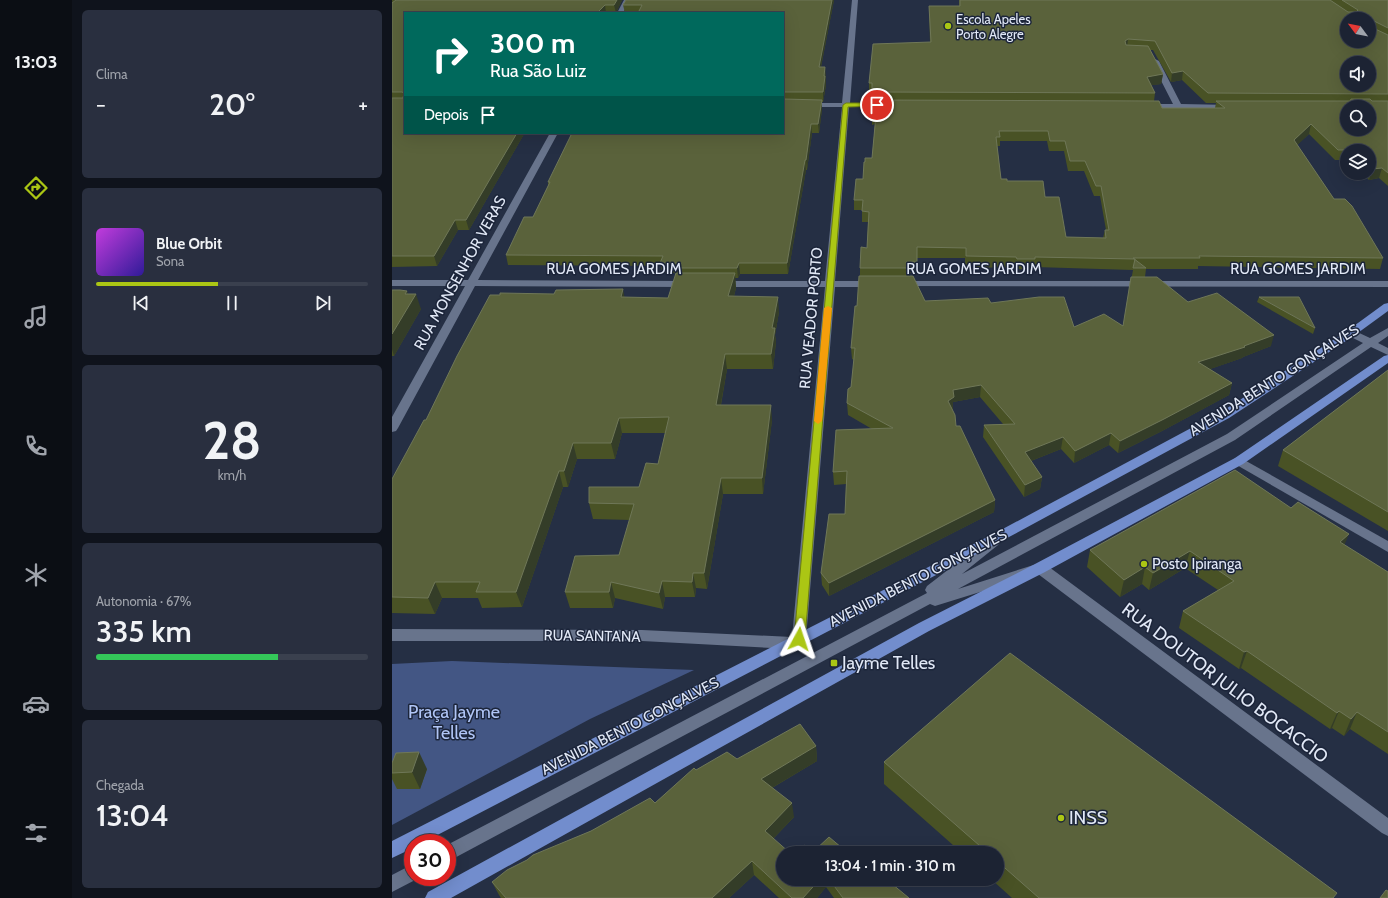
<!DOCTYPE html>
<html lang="pt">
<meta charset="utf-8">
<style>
:root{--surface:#1c2333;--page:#292f3f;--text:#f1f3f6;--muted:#a0a4ac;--line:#3a404e;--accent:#abc614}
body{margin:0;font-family:Cabin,sans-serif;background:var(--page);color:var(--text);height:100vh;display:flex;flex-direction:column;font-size:15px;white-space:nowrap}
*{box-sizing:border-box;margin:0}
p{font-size:13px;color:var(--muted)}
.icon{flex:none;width:22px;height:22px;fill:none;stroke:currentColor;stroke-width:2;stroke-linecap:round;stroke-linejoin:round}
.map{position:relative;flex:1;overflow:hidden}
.panel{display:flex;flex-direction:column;gap:10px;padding:10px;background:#0f131c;width:320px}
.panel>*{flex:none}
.hud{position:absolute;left:12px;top:12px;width:380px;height:122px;border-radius:0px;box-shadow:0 4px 16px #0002,0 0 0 1px var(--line);background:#00695c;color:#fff;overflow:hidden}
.needle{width:26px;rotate:302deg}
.fabs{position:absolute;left:948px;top:12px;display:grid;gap:8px}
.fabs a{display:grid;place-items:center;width:36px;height:36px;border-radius:50%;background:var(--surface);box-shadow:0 4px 16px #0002,0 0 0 1px var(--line);font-size:20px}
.speed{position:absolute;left:12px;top:834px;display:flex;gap:8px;font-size:20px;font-weight:700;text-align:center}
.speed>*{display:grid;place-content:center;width:52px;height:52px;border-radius:50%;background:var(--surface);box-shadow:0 4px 16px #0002,0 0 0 1px var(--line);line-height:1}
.speed .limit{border:6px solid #d22;background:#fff;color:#111}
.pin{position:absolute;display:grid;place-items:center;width:34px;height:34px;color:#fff;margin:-17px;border:2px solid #fff;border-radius:50%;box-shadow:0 1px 4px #0007}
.me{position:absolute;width:44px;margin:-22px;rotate:5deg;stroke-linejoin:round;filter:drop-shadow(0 0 3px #0008)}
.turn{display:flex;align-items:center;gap:14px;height:84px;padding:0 20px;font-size:18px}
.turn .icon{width:52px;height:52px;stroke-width:2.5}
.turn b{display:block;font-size:28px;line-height:34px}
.then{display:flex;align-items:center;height:38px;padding:0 20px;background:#0003;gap:8px;font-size:15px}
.big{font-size:30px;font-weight:600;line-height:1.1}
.panel .card{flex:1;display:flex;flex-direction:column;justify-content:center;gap:6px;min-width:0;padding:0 14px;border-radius:6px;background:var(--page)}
.panel .dial{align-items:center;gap:0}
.dial b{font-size:52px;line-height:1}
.song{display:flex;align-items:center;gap:12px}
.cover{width:48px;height:48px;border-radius:6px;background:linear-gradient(135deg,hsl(290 70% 55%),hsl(250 70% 35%))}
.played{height:4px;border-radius:2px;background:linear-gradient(90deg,var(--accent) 45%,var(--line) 45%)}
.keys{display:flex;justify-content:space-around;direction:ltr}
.heat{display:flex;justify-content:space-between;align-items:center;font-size:22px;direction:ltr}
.charge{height:6px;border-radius:3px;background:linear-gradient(90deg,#34c759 67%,var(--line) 0)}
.trip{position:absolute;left:384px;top:846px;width:228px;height:40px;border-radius:20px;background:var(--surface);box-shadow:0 4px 16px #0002,0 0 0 1px var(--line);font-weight:600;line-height:40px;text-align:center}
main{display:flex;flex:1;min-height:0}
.menu{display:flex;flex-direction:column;width:72px;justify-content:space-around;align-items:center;background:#0b0e14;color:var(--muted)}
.menu .icon{width:28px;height:28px}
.menu .selected{color:var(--accent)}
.menu b{font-size:18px;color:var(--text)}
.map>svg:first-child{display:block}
.green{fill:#435684}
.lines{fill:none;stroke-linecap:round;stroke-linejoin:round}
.minor{fill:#68748c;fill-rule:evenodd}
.major{fill:#728dcd;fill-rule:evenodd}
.wall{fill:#495225;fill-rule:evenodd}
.shaded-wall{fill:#343d28}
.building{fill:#5a623b;stroke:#6f7758;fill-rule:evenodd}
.route{fill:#abc614;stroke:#6f810d}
.slow{fill:#f59e0b}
.poi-dot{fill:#abc614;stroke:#1c253a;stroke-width:1.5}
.labels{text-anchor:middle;stroke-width:3;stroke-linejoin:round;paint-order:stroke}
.far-poi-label{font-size:13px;fill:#e1e8f6;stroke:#1c253a;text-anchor:start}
.street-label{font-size:15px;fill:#e1e8f6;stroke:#1c253a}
.poi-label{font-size:15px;fill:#e1e8f6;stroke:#1c253a;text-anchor:start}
.near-poi-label{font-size:18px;fill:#e1e8f6;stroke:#1c253a;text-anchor:start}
.near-street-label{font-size:18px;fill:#e1e8f6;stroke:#1c253a}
.near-park-label{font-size:18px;fill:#b0c5f6;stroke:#1c253a}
</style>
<main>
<nav class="menu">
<b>13:03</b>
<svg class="icon selected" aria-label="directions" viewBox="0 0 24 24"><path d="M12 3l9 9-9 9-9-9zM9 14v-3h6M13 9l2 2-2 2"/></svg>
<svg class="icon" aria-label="music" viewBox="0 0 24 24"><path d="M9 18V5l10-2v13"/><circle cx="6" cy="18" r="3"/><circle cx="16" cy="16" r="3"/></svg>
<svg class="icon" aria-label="phone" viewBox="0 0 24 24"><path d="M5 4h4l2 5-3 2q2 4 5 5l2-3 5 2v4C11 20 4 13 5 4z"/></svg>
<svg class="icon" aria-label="climate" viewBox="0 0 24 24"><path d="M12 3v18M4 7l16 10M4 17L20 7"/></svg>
<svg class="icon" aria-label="car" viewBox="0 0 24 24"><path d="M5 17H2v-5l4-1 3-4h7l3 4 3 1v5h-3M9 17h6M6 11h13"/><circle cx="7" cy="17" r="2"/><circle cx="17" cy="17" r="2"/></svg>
<svg class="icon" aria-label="filters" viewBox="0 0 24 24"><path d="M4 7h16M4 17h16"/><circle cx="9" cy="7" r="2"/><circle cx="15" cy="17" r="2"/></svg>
</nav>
<section class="panel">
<div class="card"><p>Clima</p>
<div class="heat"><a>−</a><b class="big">20°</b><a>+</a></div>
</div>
<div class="card">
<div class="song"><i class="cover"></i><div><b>Blue Orbit</b><p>Sona</p></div></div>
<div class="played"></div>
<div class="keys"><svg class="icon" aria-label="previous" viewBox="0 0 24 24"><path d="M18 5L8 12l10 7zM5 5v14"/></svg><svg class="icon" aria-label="pause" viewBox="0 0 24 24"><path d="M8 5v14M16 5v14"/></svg><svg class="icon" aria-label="next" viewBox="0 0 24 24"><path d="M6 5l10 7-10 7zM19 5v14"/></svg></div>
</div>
<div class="card dial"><b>28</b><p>km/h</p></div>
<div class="card"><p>Autonomia · 67%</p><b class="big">335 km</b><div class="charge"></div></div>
<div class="card"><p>Chegada</p><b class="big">13:04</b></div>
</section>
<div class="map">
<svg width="996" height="898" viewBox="0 0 996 898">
<rect width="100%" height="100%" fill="#252f44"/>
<path class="green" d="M60,661L302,670L198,719L0,825V664Z"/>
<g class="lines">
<g class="minor">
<path d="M232,0H238L231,13H225Z"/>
<path d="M460,0H466L458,103H496L500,105L496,107H457L443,281H483L488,284L483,287H443L414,639L412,643L400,649L250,641H0V629L250,630L400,637L433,287H327L322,284L327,281H433L450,107H391V103H450Z"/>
<path d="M760,59H763L767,61L789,104L840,105L844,107L840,109L751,108L750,106L754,104H781L759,61Z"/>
<path d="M158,133H166L86,280L297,281L302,284L297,287L83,286L6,428L4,431L0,432V417L73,286H0V280H76Z"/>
<path d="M509,281H996V287L505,286L504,284L505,282Z"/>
<path d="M996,328V336L986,343L996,348V355L979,347L843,440L566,589L648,563L653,564L996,818V836L990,833L646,574L543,606L538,604L55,862V845L535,593L533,590L535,586L596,539L601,537L606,539L608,542L606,545L570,574L835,434L971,343L955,335L954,333L955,331H963L978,338Z"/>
<path d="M847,457L996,541V552L843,464L841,461L843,458Z"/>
<path d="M21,864V877L27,878L0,892V875Z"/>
</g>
<g class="major">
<path d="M996,303V311L963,335L837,418L617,537L30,843H21V848L0,858V841L607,531L829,412L955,331L992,304Z"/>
<path d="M996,355V363L851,464L653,572L537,631L59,898H33L36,892L527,623L643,564L843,458L992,356Z"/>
</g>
</g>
<g class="wall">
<path d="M0,0H230L224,13H13V133H135L134,134H132L77,230H66L45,266L0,267Z"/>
<path d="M234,0H442L429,67H433L434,85L431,102H430V109L427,133H420L415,170H414L396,274H348L346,278H343L344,288L342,296L387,312L383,335L384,342L381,369H335L329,405L380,420L371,494H331L315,589L304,588L303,597H273L271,609L223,598L221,608H178L173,592L227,555L238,520L201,519L197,503L247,487L266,464L273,433H230L223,459H185L176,487H171L130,607L90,608L86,598H50L43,614L0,613V479L34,420L233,297L276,298L284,273H270L269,266L116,265L114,255L141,217L156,186V182L391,133V13H233L231,5Z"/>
<path d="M567,0H996V186L987,178L977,180L970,173H977V151H955V160H943L917,134L905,145L942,199L991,258L988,269L806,266V269H754L753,277L796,302L879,346L851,357L850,358L818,369L840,383L837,395L770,431L726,453L717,445L682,463L669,449L639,461L650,477L648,489L632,497L591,437L592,425L611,424L588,397L561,402V409L560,410L564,426L603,500L602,512L437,596L430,585L429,573L453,514L454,484L442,485L441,472L480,429L456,415L455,403L459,387L462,360L460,359L459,348L465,306L468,276V268L475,248L476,222H470V210H462V200L471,179L473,162L480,158L483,124L480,125V93H477V83L538,42L537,6H567ZM758,50H761L779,82L790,80L814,103H824L823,108H770L762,101L763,93L759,85L769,84L771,74ZM608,141H655L657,151H672L676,171H692L702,196H708L714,230H713L711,238L674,237L653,197L609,179L605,146H608ZM525,258H573V267L623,268L624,269L642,270L643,267L741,270L731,326L682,327L599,303L533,301L517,276V273H525Z"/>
<path d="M0,290L16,294L29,309L2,356H0Z"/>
<path d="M867,297L923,328L921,334L865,302Z"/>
<path d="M996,370V531L886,466L891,450Z"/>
<path d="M952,545L996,572V754L958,729L952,736L940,728L938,729L849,668L847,669L787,628L791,611L826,590L793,568L757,590L750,584L728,597L695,567L698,550Z"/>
<path d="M424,746L425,761L380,788L402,817L381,839L391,879H494L517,898H442L434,887L425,898H387L362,875L337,898H109L107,895L100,882L199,831L263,803L304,770L345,759Z"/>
<path d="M492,762L942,898H620L599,879H605V853H570L492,784Z"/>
<path d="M0,763L35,769L28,789H5L0,779Z"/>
</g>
<g class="shaded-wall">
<path d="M225,0H230L224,13L222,5Z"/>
<path d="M440,0H442L427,76V67Z"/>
<path d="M213,5L214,13H205Z"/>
<path d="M736,39L735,48L733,41Z"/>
<path d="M433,67L434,85L431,102V92Z"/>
<path d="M791,71L790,80L779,82L780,73Z"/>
<path d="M771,74L769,84L754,86L755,77Z"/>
<path d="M430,100V109L427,133L426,124Z"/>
<path d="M419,124L420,133L415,170L414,160Z"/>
<path d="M919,124L917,134L900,150L902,140Z"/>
<path d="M125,133H132V134L77,230L74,220Z"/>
<path d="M413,160L414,170L396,274L395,263Z"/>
<path d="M990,168L987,178L977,180L980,169Z"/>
<path d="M63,220L66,230L45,266L42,256Z"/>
<path d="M347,263L348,274L346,278L345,268Z"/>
<path d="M343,273L344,288L338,310L336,296Z"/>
<path d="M231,289L234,304L229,297Z"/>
<path d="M15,291L19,302L24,294L29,309L2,356L0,349V334L13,294Z"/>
<path d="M386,297L387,312L383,335L384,342L381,369L379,354L380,328Z"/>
<path d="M882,335L879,346L851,357L850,358L804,374L806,362Z"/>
<path d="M333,354L335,369L326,420L324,405Z"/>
<path d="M840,383L837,395L770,431L726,453L728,441Z"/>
<path d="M589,385L588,397L561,402V409L555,413L556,401L561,390Z"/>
<path d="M379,405L380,420L371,494L370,478Z"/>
<path d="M227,418L230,433L223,459L219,443Z"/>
<path d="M719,433L717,445L682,463L683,451Z"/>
<path d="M671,437L669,449L631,464L633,452Z"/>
<path d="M181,443L185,459L176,487L172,471Z"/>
<path d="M167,471L171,487L130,607L124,592Z"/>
<path d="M650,477L648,489L632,497L633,485Z"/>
<path d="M329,478L331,494L315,589L312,573Z"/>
<path d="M603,500L602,512L437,596V583Z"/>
<path d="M957,534L950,551L948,542Z"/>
<path d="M798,551L793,568L757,590L761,573Z"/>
<path d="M753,567L750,584L728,597L732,580Z"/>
<path d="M301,573L304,588L303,597L300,582Z"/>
<path d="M270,581L273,597L271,609L267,593Z"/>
<path d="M43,582L50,598L43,614L36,598Z"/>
<path d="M219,582L223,598L221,608L217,592Z"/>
<path d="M855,651L849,668L847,669L852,652Z"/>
<path d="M947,711L940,728L938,729L945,713Z"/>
<path d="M965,712L958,729L952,736L959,719Z"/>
<path d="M424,746L425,761L371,793L369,779Z"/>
<path d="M27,752L35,769L28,789L20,772Z"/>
<path d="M400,803L402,817L375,845L373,831Z"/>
<path d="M360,861L362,875L337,898H320Z"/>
<path d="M428,879H434V887L425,898H411Z"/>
</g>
<g class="building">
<path d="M4,0H225L222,5H213L205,13H13V133H125L74,220H63L42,256H0V98H11L12,93L10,92H0V3Z"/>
<path d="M234,0H440L427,67H433L432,76H433L431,92H391V13H246L250,5H231Z"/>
<path d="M568,0H938L956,12H964L966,10L950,0H996V28L978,19L979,27L996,35V94L816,93L791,71L780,73L763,41L736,39L733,41L734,45L756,46L771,74L755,77L763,93L480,92V83H477L481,44L539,42L537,6H568ZM955,19H977V41H955ZM955,63H977V85H955Z"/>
<path d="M391,99L430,100L426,124H419L414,160H413L395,263H347L345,268H287L289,263H268L271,256L114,255L132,217H141L158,182H156L180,133H391Z"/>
<path d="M959,99H978L980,101H996V173L990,168L980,169L977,167V151H959L958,150H946L919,124L902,140L942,199H953L960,206L991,258L807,256L808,258H741L754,268H741L743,259L643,257V259H625L624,257L574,256V248L525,247V262H514L517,268H468L469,247L475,248L477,212L470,211L471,200H462L464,179H471L472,162H473V158H480L484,115H479L480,100L767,101L770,108H833L824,101H958ZM955,107H977V129H955ZM607,131H656L658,141H673L678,161H693L704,186H709L717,230H713L714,238L674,237L667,197H653L651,181H615V179H609L604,137H608Z"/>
<path d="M284,273H343L336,296L386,297L380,328H383L379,354H333L324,405H379L370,478H329L312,573H301L300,582L270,581L267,593L219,582L217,592H173L183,556L227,555L242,504L197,503V487H247L254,463L266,464L277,417L227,418L219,443H181L172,471H167L124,592H84L88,582H43L36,598L0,597V479L32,420H34L65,356L98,295H108V293L162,294L164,290L231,289L229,297L276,298Z"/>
<path d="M467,276H521L533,301L596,298L599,303L647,297H672L682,327L712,314L731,326L739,277H765L796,302L825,293L882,335L852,346L853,347L806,362L840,383L772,419L728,441L719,433L683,451L671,437L633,452L650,477L633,485L592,425L623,424L589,385L561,390L562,397L556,401L563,415L564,426H568L603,500L437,583L429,573L437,514H453L455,471L441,472L444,430L501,428L455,403L456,389L459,387L463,348H459L463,306H465Z"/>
<path d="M0,290H8L15,291L13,294H24L0,334Z"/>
<path d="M867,297H907L923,328Z"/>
<path d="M996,370V512L891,450Z"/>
<path d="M843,470L899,508L906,502L957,534L948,542L996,572V732L965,712L959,719L947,711L945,713L855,651L852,652L791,611L842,581L798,551L761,573L753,567L732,580L698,550Z"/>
<path d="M618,653L945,893L941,898H647L605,861V853H596L492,762Z"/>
<path d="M408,724L424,746L369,779L400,803L373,831L398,853H391V879H428L411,898H400L360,861L320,898H114L100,882L115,870L135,860L141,855L199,831L258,798L263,803L302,768L304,770L335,752L345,759Z"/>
<path d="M27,752L20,772L0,773V763L4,753Z"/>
<path d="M437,837L456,853H404L412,845L421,852Z"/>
<path d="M437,879H494L517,898H451Z"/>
<path d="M994,890L996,891V898H988Z"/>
</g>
<path class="route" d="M485,103L487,104V106L456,107L413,639L411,642L407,643L403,642L402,639L451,105L454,103Z"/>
<path class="slow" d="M436,306L440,308L430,421L426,424L422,421L432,308Z"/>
<g class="poi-dot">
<circle cx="556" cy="26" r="4"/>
<circle cx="752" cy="564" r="4"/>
<rect x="438" y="659" width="8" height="8" rx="2"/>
<circle cx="669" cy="818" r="4"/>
</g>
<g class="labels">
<g class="far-poi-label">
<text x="564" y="24">Escola Apeles<tspan x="564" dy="15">Porto Alegre</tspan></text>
</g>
<g class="street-label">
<text x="222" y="274">RUA GOMES JARDIM</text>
<text x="582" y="274">RUA GOMES JARDIM</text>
<text x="906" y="274">RUA GOMES JARDIM</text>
<text transform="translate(68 273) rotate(-61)" y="5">RUA MONSENHOR VERAS</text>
<text transform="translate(419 318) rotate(-85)" y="5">RUA VEADOR PORTO</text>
<text transform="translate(882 380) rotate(-32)" y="5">AVENIDA BENTO GONÇALVES</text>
<text transform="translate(526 578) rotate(-27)" y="5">AVENIDA BENTO GONÇALVES</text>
<text transform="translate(200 636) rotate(1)" y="5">RUA SANTANA</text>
<text transform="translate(238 726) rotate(-27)" y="5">AVENIDA BENTO GONÇALVES</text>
</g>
<g class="poi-label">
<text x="760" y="569">Posto Ipiranga</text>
</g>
<g class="near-poi-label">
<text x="450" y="669">Jayme Telles</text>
<text x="677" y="824">INSS</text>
</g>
<g class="near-street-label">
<text transform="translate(833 683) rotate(37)" y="6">RUA DOUTOR JULIO BOCACCIO</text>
</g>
<g class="near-park-label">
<text x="62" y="718">Praça Jayme<tspan x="62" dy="21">Telles</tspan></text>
</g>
</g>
</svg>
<div class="fabs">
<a><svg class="needle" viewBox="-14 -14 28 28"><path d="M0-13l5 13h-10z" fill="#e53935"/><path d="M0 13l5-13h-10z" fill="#a0a4ac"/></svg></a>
<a><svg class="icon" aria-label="sound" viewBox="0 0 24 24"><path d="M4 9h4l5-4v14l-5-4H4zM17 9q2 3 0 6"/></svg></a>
<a><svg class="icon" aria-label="search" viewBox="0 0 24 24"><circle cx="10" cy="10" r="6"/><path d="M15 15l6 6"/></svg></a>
<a><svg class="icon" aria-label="layers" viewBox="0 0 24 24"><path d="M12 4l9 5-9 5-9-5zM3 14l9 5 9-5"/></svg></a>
</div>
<div class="speed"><div class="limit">30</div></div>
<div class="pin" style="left:485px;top:105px;background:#d93025"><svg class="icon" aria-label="arrive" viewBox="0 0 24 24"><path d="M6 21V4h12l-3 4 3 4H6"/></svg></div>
<svg class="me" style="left:407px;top:639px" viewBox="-20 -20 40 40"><path d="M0-17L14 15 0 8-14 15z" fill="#abc614" stroke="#fff" stroke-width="4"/></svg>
<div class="trip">13:04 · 1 min · 310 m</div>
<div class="hud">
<div class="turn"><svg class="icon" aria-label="right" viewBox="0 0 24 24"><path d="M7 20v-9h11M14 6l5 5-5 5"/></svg><div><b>300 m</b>Rua São Luiz</div></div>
<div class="then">Depois<svg class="icon" aria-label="arrive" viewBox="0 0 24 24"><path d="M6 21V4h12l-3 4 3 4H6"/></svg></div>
</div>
</div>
</main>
